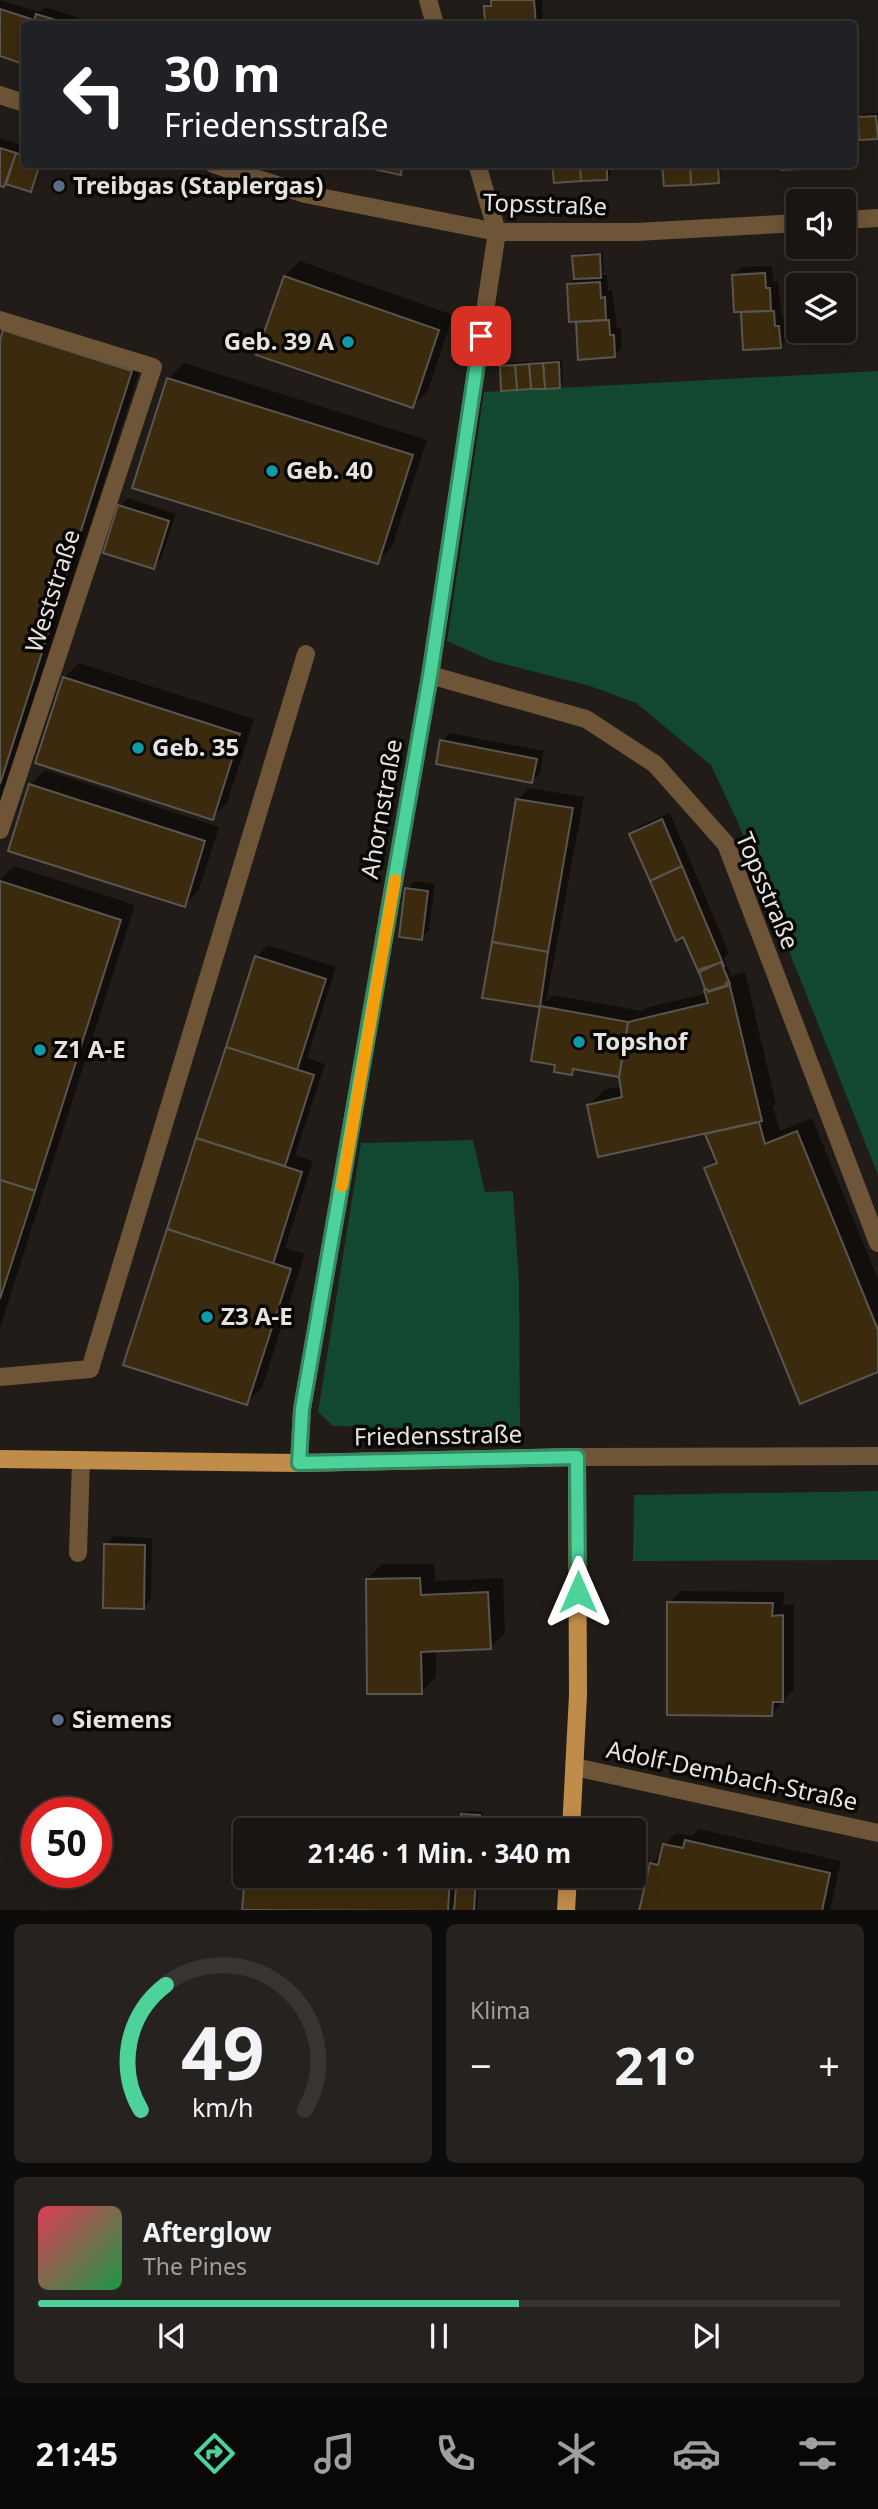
<!DOCTYPE html>
<html lang="de">
<meta charset="utf-8">
<style>
:root{--surface:#191512;--page:#262220;--text:#f1f3f6;--muted:#9f9f9f;--line:#373432;--accent:#4dd39a}
body{margin:0;font-family:"Noto Sans",sans-serif;background:var(--page);color:var(--text);height:100vh;display:flex;flex-direction:column;font-size:26px;white-space:nowrap}
*{box-sizing:border-box;margin:0}
p{font-size:23px;color:var(--muted)}
.icon{flex:none;width:38px;height:38px;fill:none;stroke:currentColor;stroke-width:2;stroke-linecap:round;stroke-linejoin:round}
.map{position:relative;height:1910px;overflow:hidden}
.drawer{display:flex;flex-direction:column;gap:14px;padding:14px;background:#0e0c0a;flex:1}
.drawer>*{flex:none}
.banner{position:absolute;left:21px;top:21px;width:836px;height:147px;border-radius:7px;box-shadow:0 4px 18px #0003,0 0 0 2px var(--line);background:#202124;color:#fff;overflow:hidden}
.fabs{position:absolute;left:786px;top:189px;display:grid;gap:14px}
.fabs a{display:grid;place-items:center;width:70px;height:70px;border-radius:7px;background:var(--surface);box-shadow:0 4px 18px #0003,0 0 0 2px var(--line);font-size:35px}
.speed{position:absolute;left:21px;top:1797px;display:flex;gap:14px;font-size:35px;font-weight:700;text-align:center}
.speed>*{display:grid;place-content:center;width:91px;height:91px;border-radius:50%;background:var(--surface);box-shadow:0 4px 18px #0003,0 0 0 2px var(--line);line-height:1}
.speed .limit{border:10px solid #d22;background:#fff;color:#111}
.pin{position:absolute;display:grid;place-items:center;width:60px;height:60px;color:#fff;margin:-30px;border-radius:14px;box-shadow:0 4px 10px #0006}
.me{position:absolute;width:77px;margin:-38px;rotate:0deg;stroke-linejoin:round;filter:drop-shadow(0 0 5px #0008)}
.turn{display:flex;align-items:center;gap:24px;height:147px;padding:0 28px;font-size:32px}
.turn .icon{width:91px;height:91px;stroke-width:2.5}
.turn b{display:block;font-size:49px;line-height:60px}
.big{font-size:52px;font-weight:700;line-height:1.1}
.drawer .card{flex:1;display:flex;flex-direction:column;justify-content:center;gap:10px;min-width:0;padding:0 24px;border-radius:10px;background:var(--page)}
.drawer .dial{align-items:center;gap:0}
.dial svg{height:182px;overflow:visible;fill:none;stroke:var(--line);stroke-width:7;stroke-linecap:round;text-anchor:middle}
.dial text{fill:var(--text);stroke:none}
.song{display:flex;align-items:center;gap:21px}
.cover{width:84px;height:84px;border-radius:10px;background:linear-gradient(135deg,hsl(350 70% 55%),hsl(140 70% 35%))}
.played{height:7px;border-radius:4px;background:linear-gradient(90deg,var(--accent) 60%,var(--line) 60%)}
.keys{display:flex;justify-content:space-around;direction:ltr}
.heat{display:flex;justify-content:space-between;align-items:center;font-size:38px;direction:ltr}
.drawer .tiles{flex:1;display:grid;gap:14px;grid-template-columns:1fr 1fr}
.card:last-child{grid-column:span 2}
.trip{position:absolute;left:233px;top:1818px;width:413px;height:70px;border-radius:7px;background:var(--surface);box-shadow:0 4px 18px #0003,0 0 0 2px var(--line);font-weight:700;line-height:70px;text-align:center}
.tabs{display:flex;height:112px;justify-content:space-around;align-items:center;background:#0a0807;color:var(--muted)}
.tabs .icon{width:49px;height:49px}
.tabs .current{color:var(--accent)}
.tabs b{font-size:32px;color:var(--text)}
.map>svg:first-child{display:block}
.green{fill:#124730}
.shadow{fill:#0007}
.building{fill:#3b2a0d;stroke:#59554f;stroke-width:2}
.lines{fill:none;stroke-linecap:round;stroke-linejoin:round}
.minor{stroke:#6e5537;stroke-width:18}
.major{stroke:#c08c4a;stroke-width:18}
.route-casing{stroke:#328964;stroke-width:18}
.route{stroke:#4dd39a;stroke-width:12}
.slow{stroke:#f59e0b;stroke-width:12}
.service-dot{fill:#5c6f8a;stroke:#090706;stroke-width:2.5}
.culture-dot{fill:#0f9aa8;stroke:#090706;stroke-width:2.5}
.labels{text-anchor:middle;stroke-width:7;stroke-linejoin:round;paint-order:stroke}
.poi-label{font-size:24px;font-weight:bold;fill:#e6e3e0;stroke:#090706;text-anchor:start}
.street-label{font-size:24px;fill:#e6e3e0;stroke:#090706}
</style>
<div class="map">
<svg width="878" height="1911" viewBox="0 0 878 1911">
<rect width="100%" height="100%" fill="#211c18"/>
<g class="green">
<path d="M878,371V1175L739,825L711,765L636,703L590,686L492,661L447,641L484,392Z"/>
<path d="M473,1140L485,1192L513,1191L519,1283L520,1431L333,1426L318,1412L361,1143Z"/>
<path d="M878,1491V1560L633,1561L634,1495Z"/>
</g>
<g class="shadow">
<path d="M0,0L40,12L45,7L99,24H24V63L0,55Z"/>
<path d="M492,0H542L543,24H487L486,7Z"/>
<path d="M878,113V136L858,138V157L854,161V124H860V117L863,114Z"/>
<path d="M0,138L22,146L21,151L24,152V164H42L34,187L31,190L7,183L4,185L0,184Z"/>
<path d="M364,164H408L400,173Z"/>
<path d="M555,164H610V175L606,178Z"/>
<path d="M665,164H720L721,178L718,181L666,184Z"/>
<path d="M603,252L604,272L601,275H607L608,291L612,290L617,328H621L622,348L614,356L580,358L578,320L569,285L575,278L574,256L578,253Z"/>
<path d="M300,261L453,315L428,391L413,406L258,354L285,276Z"/>
<path d="M772,266L773,281H778L782,318H787L788,338L780,346L745,348L743,310L734,275L742,267Z"/>
<path d="M5,331L143,360L0,806V346Z"/>
<path d="M562,360L563,383L560,386L502,366L505,363Z"/>
<path d="M184,363L427,440L392,547L377,562L134,486L169,378Z"/>
<path d="M128,498L176,514L161,559L154,567L120,506Z"/>
<path d="M79,663L254,719L227,803L212,818L64,678Z"/>
<path d="M450,733L544,751L540,773L532,781L442,741Z"/>
<path d="M45,770L219,827L199,890L184,905L30,785Z"/>
<path d="M529,788L584,797L546,1002L553,995L642,1011L645,1008L708,993L701,972L709,965L684,935L631,834L639,826L670,813L729,953L724,958L731,976L745,972L776,1104L773,1107L780,1131L812,1118L878,1279V1370L706,1168L717,1158L706,1132L589,1105L604,1090L622,1086L621,1075L577,1068L571,1073L542,1007L544,1005L484,996L518,799Z"/>
<path d="M14,866L135,905L0,1328V880Z"/>
<path d="M415,881L435,884L429,930L421,938L407,889Z"/>
<path d="M268,945L336,967L307,1058L325,1064L295,1155L313,1161L285,1248L305,1254L262,1388L246,1403L125,1364L256,957Z"/>
<path d="M114,1536L152,1538L151,1599L143,1607L106,1544Z"/>
<path d="M382,1564H434L435,1581L503,1578L505,1633L490,1648L436,1650V1677L421,1692L367,1579Z"/>
<path d="M681,1591L784,1592L783,1605L794,1604V1689L772,1714L669,1603Z"/>
<path d="M466,1811L482,1812L481,1830H462L463,1815Z"/>
<path d="M699,1829L841,1861L830,1911H718L652,1864L662,1853L664,1845L676,1833L692,1836Z"/>
<path d="M257,1876H479L477,1909L456,1911L457,1902L448,1911H285L244,1908L245,1888Z"/>
</g>
<g class="building">
<path d="M491,0H534L536,24H485L484,6H491Z"/>
<path d="M0,9L34,20L33,24H24V49L20,63L0,56Z"/>
<path d="M36,14L69,24H33Z"/>
<path d="M876,116L878,139L859,140L858,117Z"/>
<path d="M0,148L16,153L4,187L0,186Z"/>
<path d="M16,153L24,156V164H40L31,192L6,184Z"/>
<path d="M373,164H402L401,175L373,169Z"/>
<path d="M552,164H580L581,181L554,183Z"/>
<path d="M580,164H607V180L581,181Z"/>
<path d="M690,164H718L719,183L691,185Z"/>
<path d="M690,164L691,185L664,186L662,165Z"/>
<path d="M781,164H816V168L781,170Z"/>
<path d="M816,164H851V166L816,168Z"/>
<path d="M600,254L601,278L574,279L572,256Z"/>
<path d="M765,273L766,288H770L771,311L734,312L732,275Z"/>
<path d="M284,276L439,330L413,408L256,355Z"/>
<path d="M600,282L601,298L605,297L606,320L569,322L567,284Z"/>
<path d="M774,311L775,326H779L781,348L743,350L741,312Z"/>
<path d="M609,320L610,335H614L615,357L578,360L576,322Z"/>
<path d="M3,330L132,371L0,784V340Z"/>
<path d="M559,362L560,388L545,389L543,363Z"/>
<path d="M543,363L545,389H531L529,364Z"/>
<path d="M529,364L531,389L517,390L515,365Z"/>
<path d="M515,365L517,390L501,391L500,366Z"/>
<path d="M167,378L413,455L378,564L132,488Z"/>
<path d="M118,505L169,521L154,569L103,553Z"/>
<path d="M63,677L240,734L213,820L35,763Z"/>
<path d="M440,740L537,759L532,783L436,764Z"/>
<path d="M29,784L205,841L185,907L8,851Z"/>
<path d="M516,799L573,808L548,952L492,942Z"/>
<path d="M662,819L682,866L650,881L629,834Z"/>
<path d="M682,866L724,966H721L720,963L700,969L702,972L699,973L683,937L676,941L650,881Z"/>
<path d="M0,881L121,920L35,1191L0,1180Z"/>
<path d="M405,888L428,891L422,940L399,937Z"/>
<path d="M492,942L548,952L540,1007L482,998Z"/>
<path d="M255,956L326,979L297,1070L226,1047Z"/>
<path d="M721,962L730,984L706,992L699,972Z"/>
<path d="M729,982L762,1121L598,1157L587,1105L622,1097L619,1077L628,1022L708,1003L704,990L707,989L708,992L728,986L726,983Z"/>
<path d="M540,1006L628,1022L619,1077L573,1069L572,1075L554,1072L555,1065L531,1061Z"/>
<path d="M226,1047L314,1075L285,1166L196,1138Z"/>
<path d="M759,1122L765,1144L797,1131L878,1330V1372L800,1404L704,1168L717,1163L705,1134Z"/>
<path d="M196,1138L302,1172L273,1264L167,1229Z"/>
<path d="M0,1180L35,1191L0,1299Z"/>
<path d="M167,1229L291,1269L247,1405L123,1365Z"/>
<path d="M104,1544L145,1545L144,1609L103,1608Z"/>
<path d="M420,1578L421,1595L488,1592L491,1649L421,1652L422,1694H367L366,1579Z"/>
<path d="M667,1602L773,1603L772,1616L783,1615V1702H773L772,1716L667,1715Z"/>
<path d="M461,1814L480,1815L479,1830H460Z"/>
<path d="M685,1840L830,1873L822,1911H639L650,1863L658,1865L663,1844L683,1848Z"/>
<path d="M264,1876H450L448,1911L242,1910L244,1887L263,1888Z"/>
<path d="M457,1876H476L474,1911H454Z"/>
</g>
<g class="lines">
<g class="minor">
<path d="M428,0L435,24"/>
<path d="M0,95L24,103"/>
<path d="M213,164L305,194L497,232H636L798,223"/>
<path d="M844,220L878,218"/>
<path d="M0,320L153,367L0,830"/>
<path d="M430,675L586,719L655,764L726,844L878,1243"/>
<path d="M0,1377L90,1369L306,654"/>
<path d="M577,1457L878,1456"/>
<path d="M299,1463L302,1409L430,675L497,232L477,164"/>
<path d="M78,1553L81,1460"/>
<path d="M575,1767L878,1833"/>
</g>
<g class="major">
<path d="M0,1459L299,1463L577,1457L578,1695L571,1830"/>
<path d="M566,1911L568,1876"/>
</g>
</g>
<g class="lines">
<defs>
<path id="route" d="M481,336L430,676L302,1409L299,1463L577,1457L578,1592"/>
</defs>
<use href="#route" class="route-casing"/>
<use href="#route" class="route"/>
<path class="slow" d="M342,1186L395,880"/>
</g>
<g class="service-dot">
<circle cx="59" cy="186" r="7"/>
<circle cx="58" cy="1720" r="7"/>
</g>
<g class="culture-dot">
<circle cx="348" cy="342" r="7"/>
<circle cx="272" cy="471" r="7"/>
<circle cx="138" cy="748" r="7"/>
<circle cx="579" cy="1042" r="7"/>
<circle cx="40" cy="1050" r="7"/>
<circle cx="207" cy="1317" r="7"/>
</g>
<g class="labels">
<g class="poi-label">
<text x="73" y="194">Treibgas (Staplergas)</text>
<text x="334" y="350" text-anchor="end">Geb. 39 A</text>
<text x="286" y="479">Geb. 40</text>
<text x="152" y="756">Geb. 35</text>
<text x="593" y="1050">Topshof</text>
<text x="54" y="1058">Z1 A-E</text>
<text x="221" y="1325">Z3 A-E</text>
<text x="72" y="1728">Siemens</text>
</g>
<g class="street-label">
<text transform="translate(545 205) rotate(2)" y="8">Topsstraße</text>
<text transform="translate(53 591) rotate(-72)" y="8">Weststraße</text>
<text transform="translate(382 809) rotate(-80)" y="8">Ahornstraße</text>
<text transform="translate(767 891) rotate(67)" y="8">Topsstraße</text>
<text transform="translate(438 1436) rotate(-1)" y="8">Friedensstraße</text>
<text transform="translate(732 1776) rotate(12)" y="8">Adolf-Dembach-Straße</text>
</g>
</g>
</svg>
<div class="fabs">
<a><svg class="icon" aria-label="sound" viewBox="0 0 24 24"><path d="M4 9h4l5-4v14l-5-4H4zM17 9q2 3 0 6"/></svg></a>
<a><svg class="icon" aria-label="layers" viewBox="0 0 24 24"><path d="M12 4l9 5-9 5-9-5zM3 14l9 5 9-5"/></svg></a>
</div>
<div class="speed"><div class="limit">50</div></div>
<div class="pin" style="left:481px;top:336px;background:#d93025"><svg class="icon" aria-label="arrive" viewBox="0 0 24 24"><path d="M6 21V4h12l-3 4 3 4H6"/></svg></div>
<svg class="me" style="left:578px;top:1592px" viewBox="-20 -20 40 40"><path d="M0-17L14 15 0 8-14 15z" fill="#4dd39a" stroke="#fff" stroke-width="4"/></svg>
<div class="trip">21:46 · 1 Min. · 340 m</div>
<div class="banner">
<div class="turn"><svg class="icon" aria-label="left" viewBox="0 0 24 24"><path d="M17 20v-9H6M10 6l-5 5 5 5"/></svg><div><b>30 m</b>Friedensstraße</div></div>
</div>
</div>
<section class="drawer">
<div class="tiles">
<div class="card dial"><svg viewBox="0 0 100 80">
<path d="M14 69A42 42 0 1 1 86 69"/>
<path d="M14 69A42 42 0 0 1 25 14" stroke="#4dd39a"/>
<text x="50" y="56" font-size="32" font-weight="700">49</text>
<text x="50" y="72" font-size="11">km/h</text>
</svg></div>
<div class="card"><p>Klima</p>
<div class="heat"><a>−</a><b class="big">21°</b><a>+</a></div>
</div>
<div class="card">
<div class="song"><i class="cover"></i><div><b>Afterglow</b><p>The Pines</p></div></div>
<div class="played"></div>
<div class="keys"><svg class="icon" aria-label="previous" viewBox="0 0 24 24"><path d="M18 5L8 12l10 7zM5 5v14"/></svg><svg class="icon" aria-label="pause" viewBox="0 0 24 24"><path d="M8 5v14M16 5v14"/></svg><svg class="icon" aria-label="next" viewBox="0 0 24 24"><path d="M6 5l10 7-10 7zM19 5v14"/></svg></div>
</div>
</div>
</section>
<nav class="tabs">
<b>21:45</b>
<svg class="icon current" aria-label="directions" viewBox="0 0 24 24"><path d="M12 3l9 9-9 9-9-9zM9 14v-3h6M13 9l2 2-2 2"/></svg>
<svg class="icon" aria-label="music" viewBox="0 0 24 24"><path d="M9 18V5l10-2v13"/><circle cx="6" cy="18" r="3"/><circle cx="16" cy="16" r="3"/></svg>
<svg class="icon" aria-label="phone" viewBox="0 0 24 24"><path d="M5 4h4l2 5-3 2q2 4 5 5l2-3 5 2v4C11 20 4 13 5 4z"/></svg>
<svg class="icon" aria-label="climate" viewBox="0 0 24 24"><path d="M12 3v18M4 7l16 10M4 17L20 7"/></svg>
<svg class="icon" aria-label="car" viewBox="0 0 24 24"><path d="M5 17H2v-5l4-1 3-4h7l3 4 3 1v5h-3M9 17h6M6 11h13"/><circle cx="7" cy="17" r="2"/><circle cx="17" cy="17" r="2"/></svg>
<svg class="icon" aria-label="filters" viewBox="0 0 24 24"><path d="M4 7h16M4 17h16"/><circle cx="9" cy="7" r="2"/><circle cx="15" cy="17" r="2"/></svg>
</nav>
